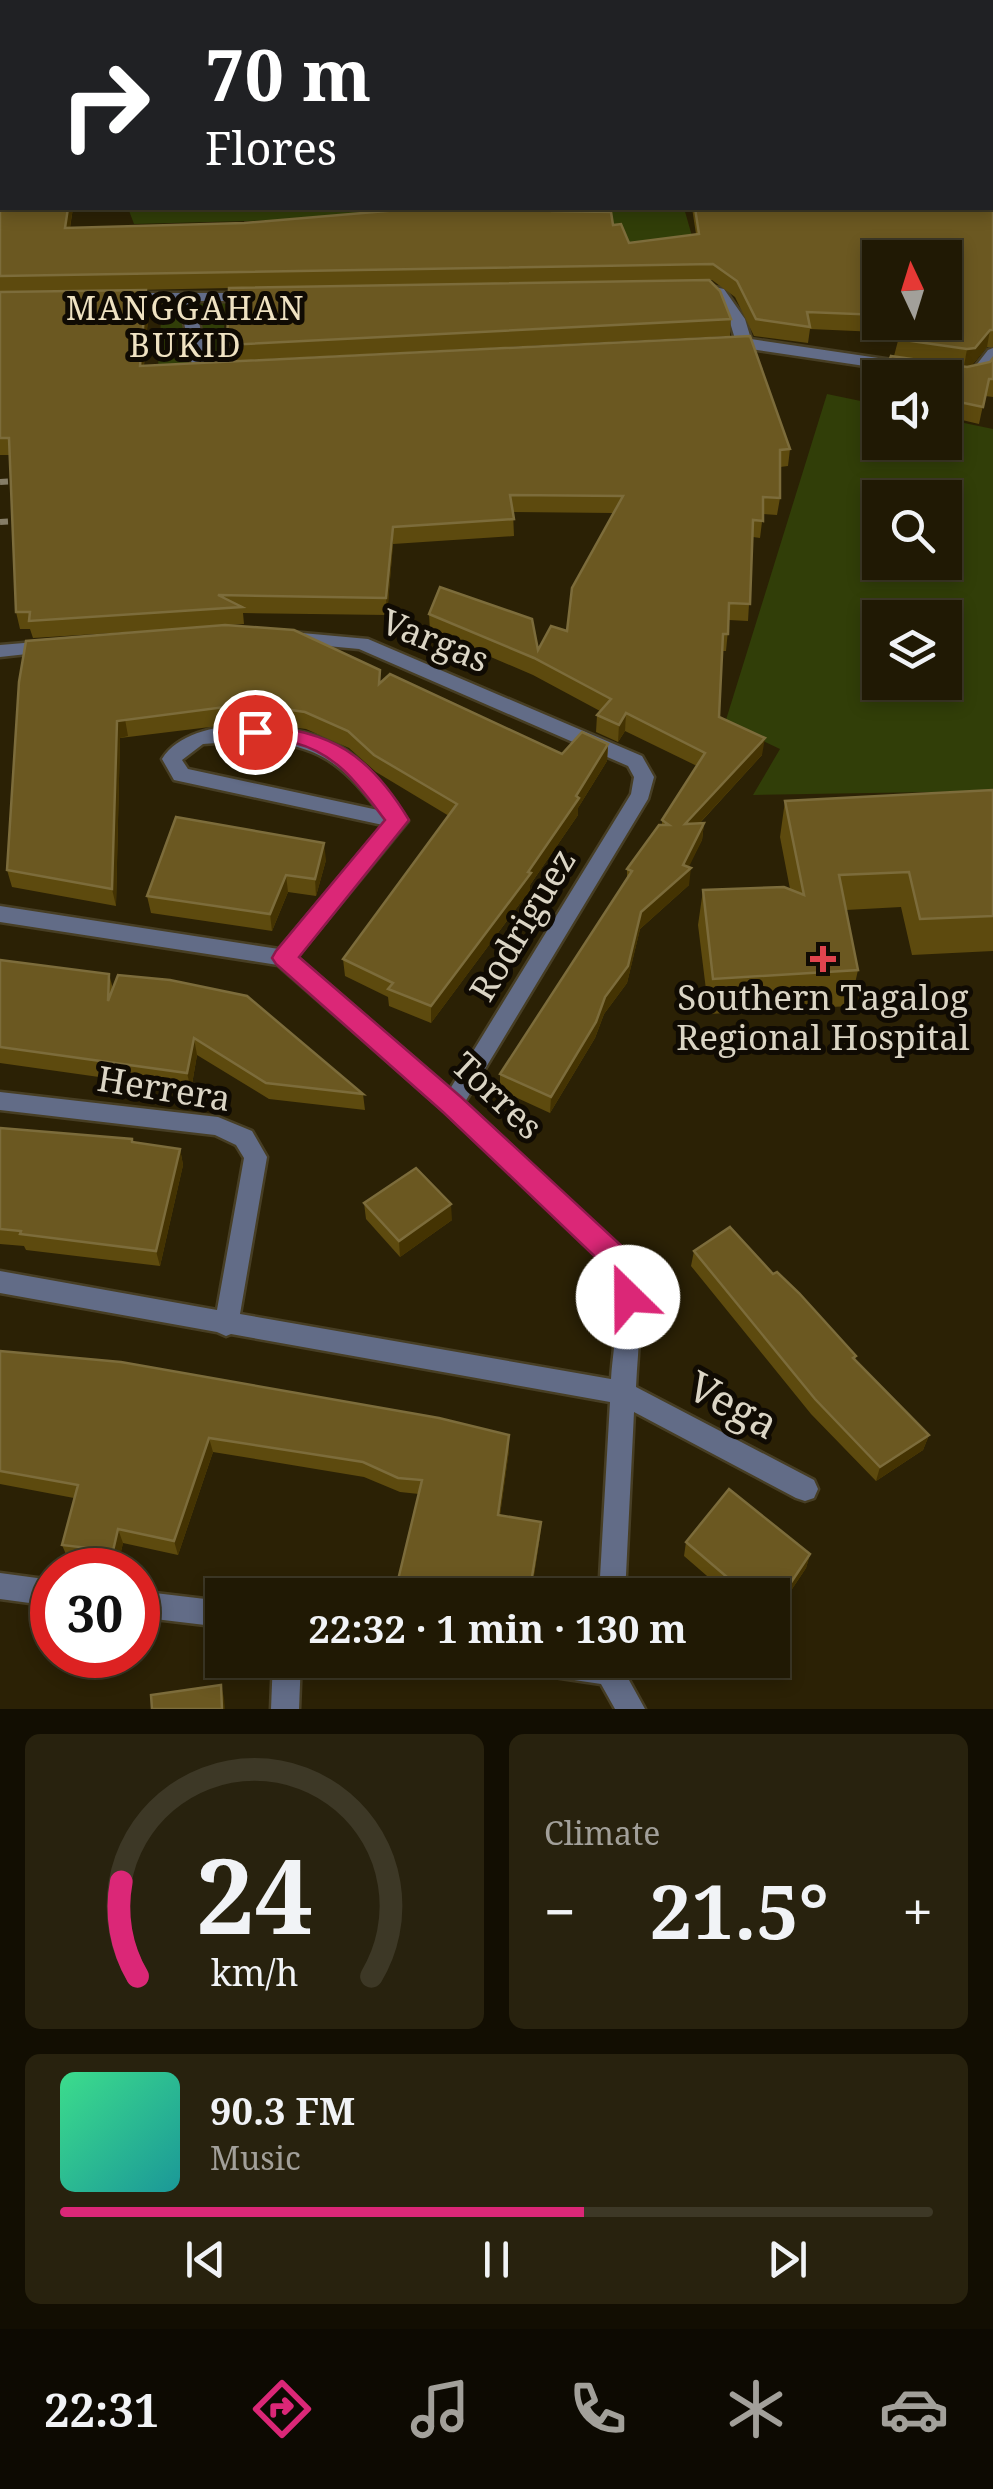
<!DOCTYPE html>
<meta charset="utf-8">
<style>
:root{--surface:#201904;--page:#28220e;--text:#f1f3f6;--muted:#a2a09a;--line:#3d3826;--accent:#db2777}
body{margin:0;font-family:"Noto Serif",serif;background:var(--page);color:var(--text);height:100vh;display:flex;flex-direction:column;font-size:38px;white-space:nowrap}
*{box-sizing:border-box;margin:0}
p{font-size:32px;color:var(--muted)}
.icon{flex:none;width:55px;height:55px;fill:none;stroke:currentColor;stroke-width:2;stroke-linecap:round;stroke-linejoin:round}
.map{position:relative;height:1709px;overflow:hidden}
.sheet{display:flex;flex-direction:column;gap:25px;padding:25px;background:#120e02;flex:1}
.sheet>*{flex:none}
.banner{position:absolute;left:0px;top:0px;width:995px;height:210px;box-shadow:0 5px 15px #0003,0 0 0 2px var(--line);background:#202124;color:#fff;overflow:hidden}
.needle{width:65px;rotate:356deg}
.tools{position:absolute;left:862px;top:240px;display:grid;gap:20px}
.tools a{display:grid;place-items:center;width:100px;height:100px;border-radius:0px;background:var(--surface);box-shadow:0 5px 15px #0003,0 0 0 2px var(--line);font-size:50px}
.speed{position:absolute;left:30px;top:1548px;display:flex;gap:20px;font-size:50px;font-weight:700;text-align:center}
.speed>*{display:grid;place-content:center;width:130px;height:130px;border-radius:50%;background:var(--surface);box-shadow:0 5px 15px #0003,0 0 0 2px var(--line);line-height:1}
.speed .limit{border:15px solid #d22;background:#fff;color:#111}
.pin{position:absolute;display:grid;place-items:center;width:85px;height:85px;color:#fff;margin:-42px;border:5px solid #fff;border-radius:50%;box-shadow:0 2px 10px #0007}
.me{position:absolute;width:110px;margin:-55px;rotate:337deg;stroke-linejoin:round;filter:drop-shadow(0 0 8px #0008)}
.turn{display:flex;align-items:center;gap:35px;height:210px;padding:0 40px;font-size:45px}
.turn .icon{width:130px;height:130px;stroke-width:2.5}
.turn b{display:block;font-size:70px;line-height:85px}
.big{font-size:75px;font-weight:700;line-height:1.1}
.sheet .tile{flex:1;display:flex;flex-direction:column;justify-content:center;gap:15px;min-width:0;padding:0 35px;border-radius:15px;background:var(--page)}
.sheet .dial{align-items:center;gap:0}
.dial svg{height:260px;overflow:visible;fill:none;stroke:var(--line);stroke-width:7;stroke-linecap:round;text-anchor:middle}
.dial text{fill:var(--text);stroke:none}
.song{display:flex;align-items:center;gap:30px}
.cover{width:120px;height:120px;border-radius:15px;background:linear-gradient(135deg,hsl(150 70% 55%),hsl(180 70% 35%))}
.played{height:10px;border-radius:5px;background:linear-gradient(90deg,var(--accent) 60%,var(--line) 60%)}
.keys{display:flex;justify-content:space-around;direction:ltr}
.heat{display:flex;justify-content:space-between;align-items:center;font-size:55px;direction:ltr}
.sheet .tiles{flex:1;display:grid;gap:25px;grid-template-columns:1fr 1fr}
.tile:last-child{grid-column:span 2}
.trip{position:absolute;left:205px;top:1578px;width:585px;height:100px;border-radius:0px;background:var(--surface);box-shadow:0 5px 15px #0003,0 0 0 2px var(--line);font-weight:700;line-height:100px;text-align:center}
.tabs{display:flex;height:160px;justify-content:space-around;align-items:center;background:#0d0a02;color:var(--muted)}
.tabs .icon{width:70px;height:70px}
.tabs .current{color:var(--accent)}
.tabs b{font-size:45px;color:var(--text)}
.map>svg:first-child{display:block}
.green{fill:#313e08;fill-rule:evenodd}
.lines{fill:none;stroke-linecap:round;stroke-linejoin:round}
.minor-casing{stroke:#473e24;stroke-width:5}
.path{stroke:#857d67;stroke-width:6;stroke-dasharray:8 5;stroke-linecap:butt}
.minor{fill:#626c87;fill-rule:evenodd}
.wall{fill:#5d4a0e;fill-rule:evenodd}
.shaded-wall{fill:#443302}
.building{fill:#6b5821;stroke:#7c6c3b;stroke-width:2.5}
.route{fill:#db2777;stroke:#8e194d;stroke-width:2.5}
.health-dot{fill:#e0444e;stroke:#100b03;stroke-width:4}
.labels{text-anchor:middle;stroke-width:10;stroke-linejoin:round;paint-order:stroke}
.far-neighbourhood-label{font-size:32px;letter-spacing:2.5px;fill:#efe2c2;stroke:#100b03}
.street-label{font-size:35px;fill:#dbd5c5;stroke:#100b03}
.poi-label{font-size:35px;fill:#dbd5c5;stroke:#100b03}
.near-street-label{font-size:42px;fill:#dbd5c5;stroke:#100b03}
</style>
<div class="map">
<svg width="993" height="1709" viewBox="0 0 993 1709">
<rect width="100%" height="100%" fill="#2b2105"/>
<g class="green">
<path d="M0,0H606L607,2H2L0,60Z"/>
<path d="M128,208H684L696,250L613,252L611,211L134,224Z"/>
<path d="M225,303L223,364L158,367L162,305Z"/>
<path d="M827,394L880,405V442H945V419L993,429V791L753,795L780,749L725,723ZM880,498H945V562H880ZM880,618H945V682H880Z"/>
</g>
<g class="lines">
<defs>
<g id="minor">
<path d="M700,284L724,289L745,319L751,339L912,363L920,368L912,373L744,348L722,347V341L735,339L729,319L714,295L695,291V285Z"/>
<path d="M120,293H256L263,297L256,301H195L207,363L230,367L232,370L230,373L211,376L192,365L180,301L115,300L113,297Z"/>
<path d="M993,348V364L985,375L959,378V372L974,368L988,350Z"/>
<path d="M291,632L368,639L642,756L654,777L648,799L465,1102L625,1253C647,1296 638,1340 636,1387L814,1480L818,1489L814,1498L805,1501L796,1498L634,1412L625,1595H599L610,1402L231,1334L226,1336L217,1332L0,1293V1271L217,1310L244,1158L236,1145L215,1135L0,1110V1092L218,1117L252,1131L267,1157L240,1314L611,1379C613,1345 624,1299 609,1267L444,1111L278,965L0,922V906L279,949L383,825L174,780L162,759C193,710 306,721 347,751C371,768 393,797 408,821L297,957L450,1089L631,794L634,777L628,766L359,649L285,642L282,638L285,634ZM255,740C318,746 339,760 378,810L188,769L182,760L203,744Z"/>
<path d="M48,641L57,647L54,651L0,657V645Z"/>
<path d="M0,1573L52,1580V1606L0,1599Z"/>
<path d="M138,1591L222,1601V1627L138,1617Z"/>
<path d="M273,1660H301L299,1709H271Z"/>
<path d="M520,1660H613L619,1662L645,1709H615L601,1684L534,1674L524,1670Z"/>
</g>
</defs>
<use href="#minor" class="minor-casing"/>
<g class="path">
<path d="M0,482L19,481"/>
<path d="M0,522L19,521"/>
</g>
<use href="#minor" class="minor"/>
</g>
<g class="wall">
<path d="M637,0H993V347H987L972,365L964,366L894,356L900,333L810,329L808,343L754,336L735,297L712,280H709L731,319L730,336L229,361L227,345L229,288L43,292L146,290L149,307L144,366L790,449L788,466L780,467V498L777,515L763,514L760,538L753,537L748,621L729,620L726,651H722L719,717L762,755L700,823H704L702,840L688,867L689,885L640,929L627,983L604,1014L595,1038L550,1113L500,1090V1074L627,879V869L662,825V820L697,766L625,731L618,742L596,732L597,715L600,711L533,675L430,631L429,614L538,650L567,631L614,513L513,512L514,536L393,544L387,615L243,613L244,624L229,625L381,682L562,754L608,744L607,761L578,808V815L530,885V890L431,1023L389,1006L388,997L345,976L343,959L449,816L376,772L349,748L306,729L251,722L120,738L116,906L12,887L7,870L176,629L33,638L30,629H20L16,612L10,455H0V108L2,208H73L70,228L244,223L552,211L613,225L629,243L696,234L692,208H992V2H637ZM880,258L945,322H880Z"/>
<path d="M993,358V397L985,396L979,424L945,416V378L967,367L990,362Z"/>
<path d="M993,790V951L912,955L901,907L846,910L858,970L850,1006L709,1014L698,925L703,890L790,889L780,837L785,801Z"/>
<path d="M326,860L316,896L288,892L272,931L151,913L147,896Z"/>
<path d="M0,960L109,974L113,989L363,1094L365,1110L269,1099L197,1055L191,1090L0,1063Z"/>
<path d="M0,1128L132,1139L133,1142L180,1149L183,1165L160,1266L26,1250L24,1246L0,1244Z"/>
<path d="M364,1203L452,1220L400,1257L366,1219Z"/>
<path d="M694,1251L773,1274L856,1356L855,1360L929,1435L923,1450L876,1481L811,1414L691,1266Z"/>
<path d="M0,1351L509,1450L500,1515L541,1522L540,1536L531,1595L399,1594L398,1580L419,1494L400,1492L364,1477L213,1452L178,1555L123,1543L118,1564L68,1559L62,1545L74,1498L0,1484Z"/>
<path d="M686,1542L810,1554L806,1568L772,1619V1595H729L684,1556Z"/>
</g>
<g class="shaded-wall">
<path d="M68,208H73L67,244L65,228Z"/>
<path d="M146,290L149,307L142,383L140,366Z"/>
<path d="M990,330L987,347L972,365L964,366L967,349Z"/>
<path d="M393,527V544L387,615L386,598Z"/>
<path d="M626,713L625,731L618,742L619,725Z"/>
<path d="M125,719L128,736L120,738L116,906L112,889L117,721Z"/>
<path d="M765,738L762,755L683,841L685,824Z"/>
<path d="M608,744L607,761L578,808V815L530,885V890L431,1023V1006L528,872Z"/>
<path d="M704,823L702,840L686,873L691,868L689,885L640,929L627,983L604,1014L595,1038L550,1113L551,1097L605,997L641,912L683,865Z"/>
<path d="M324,843L326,860L316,896L315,879Z"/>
<path d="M286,875L288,892L272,931L270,914Z"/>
<path d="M194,1038L197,1055L191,1090L187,1073Z"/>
<path d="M180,1149L183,1165L160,1266L156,1251Z"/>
<path d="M451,1204L452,1220L400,1257L399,1241Z"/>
<path d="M509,1435V1450L498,1529V1515Z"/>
<path d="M929,1435L923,1450L876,1481L880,1467Z"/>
<path d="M209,1438L213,1452L178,1555L174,1541Z"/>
<path d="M541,1522L540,1536L531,1595H529Z"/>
<path d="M118,1529L123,1543L118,1564L113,1551Z"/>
<path d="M810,1554L806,1568L772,1619V1611Z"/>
<path d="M221,1685L224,1698L225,1709H222Z"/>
</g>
<g class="building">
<path d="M638,0H991L992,2H639Z"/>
<path d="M993,9V330H990L975,348L967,349L897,339L904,322H945V258H880V315L807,312L810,327L756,319L737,281L713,264L0,276V108H2V208H68L65,228L244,223L410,209L552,208V211L611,212L613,225L621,224L629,243L699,234L695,208H992Z"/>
<path d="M709,280L720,291L731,319L227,345L229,288Z"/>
<path d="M146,290L140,366L750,336L790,449L780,450V498L763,497V521L753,520L750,604L729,603L728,634H723L719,717L765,738L685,824L704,823L683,865L691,868L641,912L628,966L605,997L596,1022L551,1097L500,1074L632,871L627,869L659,825H669L662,820L705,753L626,713L619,725L597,715L611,699L534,658L429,614L440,587L532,619L538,650L551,626L567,631L572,588L623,496L510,495L514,519L393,527L386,598L218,595L242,607L29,621L30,612H16L9,438H0V292Z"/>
<path d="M891,356L967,367L990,362L993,358V379H989L983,407L945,399V378H883Z"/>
<path d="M225,625L294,630L380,670L379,684L390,674L562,754L582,732L608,744L576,796L579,798L528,872L531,873L431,1006L388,989L393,983L343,959L457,804L374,755L348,731L305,712L248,704L117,721L112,889L7,870L19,682L26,641Z"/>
<path d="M993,790V916L920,919L909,872L839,875L858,970L713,979L703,890L784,887L804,895L785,801Z"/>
<path d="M176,817L324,843L315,879L286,875L270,914L147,896Z"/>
<path d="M0,960L109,974L108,1001L118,975L170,980L247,996L363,1094L266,1083L194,1038L187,1073L0,1047Z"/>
<path d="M0,1128L132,1139V1142L180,1149L156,1251L20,1234L21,1231L0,1229Z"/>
<path d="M416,1168L451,1204L399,1241L364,1203Z"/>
<path d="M730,1227L773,1274L777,1272L799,1293L856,1356L853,1358L929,1435L880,1467L815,1399L694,1251Z"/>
<path d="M0,1351L121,1362L439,1418L509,1435L498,1515L541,1522L529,1595H462L398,1580L422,1480L398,1478L363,1462L209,1438L174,1541L118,1529L113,1551L62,1545L78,1485L0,1471Z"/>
<path d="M729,1489L810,1554L772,1611V1595H748L686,1542Z"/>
<path d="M221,1685L222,1709H152L151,1695Z"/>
</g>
<path class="route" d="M255,725C331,730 370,755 409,820L299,957L461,1097L627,1251C635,1269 647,1286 638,1306L628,1309L618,1306L607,1268L443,1112L276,964L272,958L276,951L385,820C360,787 338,754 295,743C280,739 263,742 247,738L244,732Z"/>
<path class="health-dot" d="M818 944h10v10h10v10h-10v10h-10v-10h-10v-10h10z"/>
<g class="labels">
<g class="far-neighbourhood-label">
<text x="186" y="320">MANGGAHAN<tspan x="186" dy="37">BUKID</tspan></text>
</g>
<g class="street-label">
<text transform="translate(435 641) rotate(22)" y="12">Vargas</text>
<text transform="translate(523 925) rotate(-59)" y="12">Rodriguez</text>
<text transform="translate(164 1089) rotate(9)" y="12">Herrera</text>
<text transform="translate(497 1096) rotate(43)" y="12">Torres</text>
</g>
<g class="poi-label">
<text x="823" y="1010">Southern Tagalog<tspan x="823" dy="40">Regional Hospital</tspan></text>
</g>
<g class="near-street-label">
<text transform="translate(733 1405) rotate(28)" y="15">Vega</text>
</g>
</g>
</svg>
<div class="tools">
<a><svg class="needle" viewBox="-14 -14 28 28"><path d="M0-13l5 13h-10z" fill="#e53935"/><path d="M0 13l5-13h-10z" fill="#a2a09a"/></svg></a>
<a><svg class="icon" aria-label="sound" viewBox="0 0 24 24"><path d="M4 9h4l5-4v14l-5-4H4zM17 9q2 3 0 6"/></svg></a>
<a><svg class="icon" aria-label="search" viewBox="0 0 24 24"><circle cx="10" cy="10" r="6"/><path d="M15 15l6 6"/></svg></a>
<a><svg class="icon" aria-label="layers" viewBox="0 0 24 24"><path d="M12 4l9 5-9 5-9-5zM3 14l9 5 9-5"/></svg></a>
</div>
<div class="speed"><div class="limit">30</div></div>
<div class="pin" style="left:255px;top:732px;background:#d93025"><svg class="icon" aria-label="arrive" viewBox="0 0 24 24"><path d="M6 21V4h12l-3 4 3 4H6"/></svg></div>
<svg class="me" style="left:628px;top:1297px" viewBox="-20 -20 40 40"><circle r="19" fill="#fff"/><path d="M0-13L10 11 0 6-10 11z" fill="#db2777"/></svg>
<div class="trip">22:32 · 1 min · 130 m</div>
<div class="banner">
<div class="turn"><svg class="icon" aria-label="right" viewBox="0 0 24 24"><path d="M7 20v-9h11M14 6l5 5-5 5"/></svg><div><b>70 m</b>Flores</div></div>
</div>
</div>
<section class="sheet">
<div class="tiles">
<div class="tile dial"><svg viewBox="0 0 100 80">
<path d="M14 69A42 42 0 1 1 86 69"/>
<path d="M14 69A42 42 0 0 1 9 40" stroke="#db2777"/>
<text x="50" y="56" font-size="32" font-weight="700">24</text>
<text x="50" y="72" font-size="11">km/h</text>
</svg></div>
<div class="tile"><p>Climate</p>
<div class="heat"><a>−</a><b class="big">21.5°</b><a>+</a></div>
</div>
<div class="tile">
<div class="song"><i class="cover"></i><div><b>90.3 FM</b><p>Music</p></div></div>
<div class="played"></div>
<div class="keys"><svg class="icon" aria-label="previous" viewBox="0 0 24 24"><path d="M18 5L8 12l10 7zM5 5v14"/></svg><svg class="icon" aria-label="pause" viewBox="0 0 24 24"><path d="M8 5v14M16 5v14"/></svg><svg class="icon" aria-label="next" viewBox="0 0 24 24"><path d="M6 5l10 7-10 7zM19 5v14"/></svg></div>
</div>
</div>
</section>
<nav class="tabs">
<b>22:31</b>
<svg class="icon current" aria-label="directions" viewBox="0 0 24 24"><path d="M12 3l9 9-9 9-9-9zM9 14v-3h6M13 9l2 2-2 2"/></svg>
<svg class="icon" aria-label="music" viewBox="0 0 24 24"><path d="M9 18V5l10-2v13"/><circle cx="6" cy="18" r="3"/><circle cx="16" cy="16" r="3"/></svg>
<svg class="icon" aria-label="phone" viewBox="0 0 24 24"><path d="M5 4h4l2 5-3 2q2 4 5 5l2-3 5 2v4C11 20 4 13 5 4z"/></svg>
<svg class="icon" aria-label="climate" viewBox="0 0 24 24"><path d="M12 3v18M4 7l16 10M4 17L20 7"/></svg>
<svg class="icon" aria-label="car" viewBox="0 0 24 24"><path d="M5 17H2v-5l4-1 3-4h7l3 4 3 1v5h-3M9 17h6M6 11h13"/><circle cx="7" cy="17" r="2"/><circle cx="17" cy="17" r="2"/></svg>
</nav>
